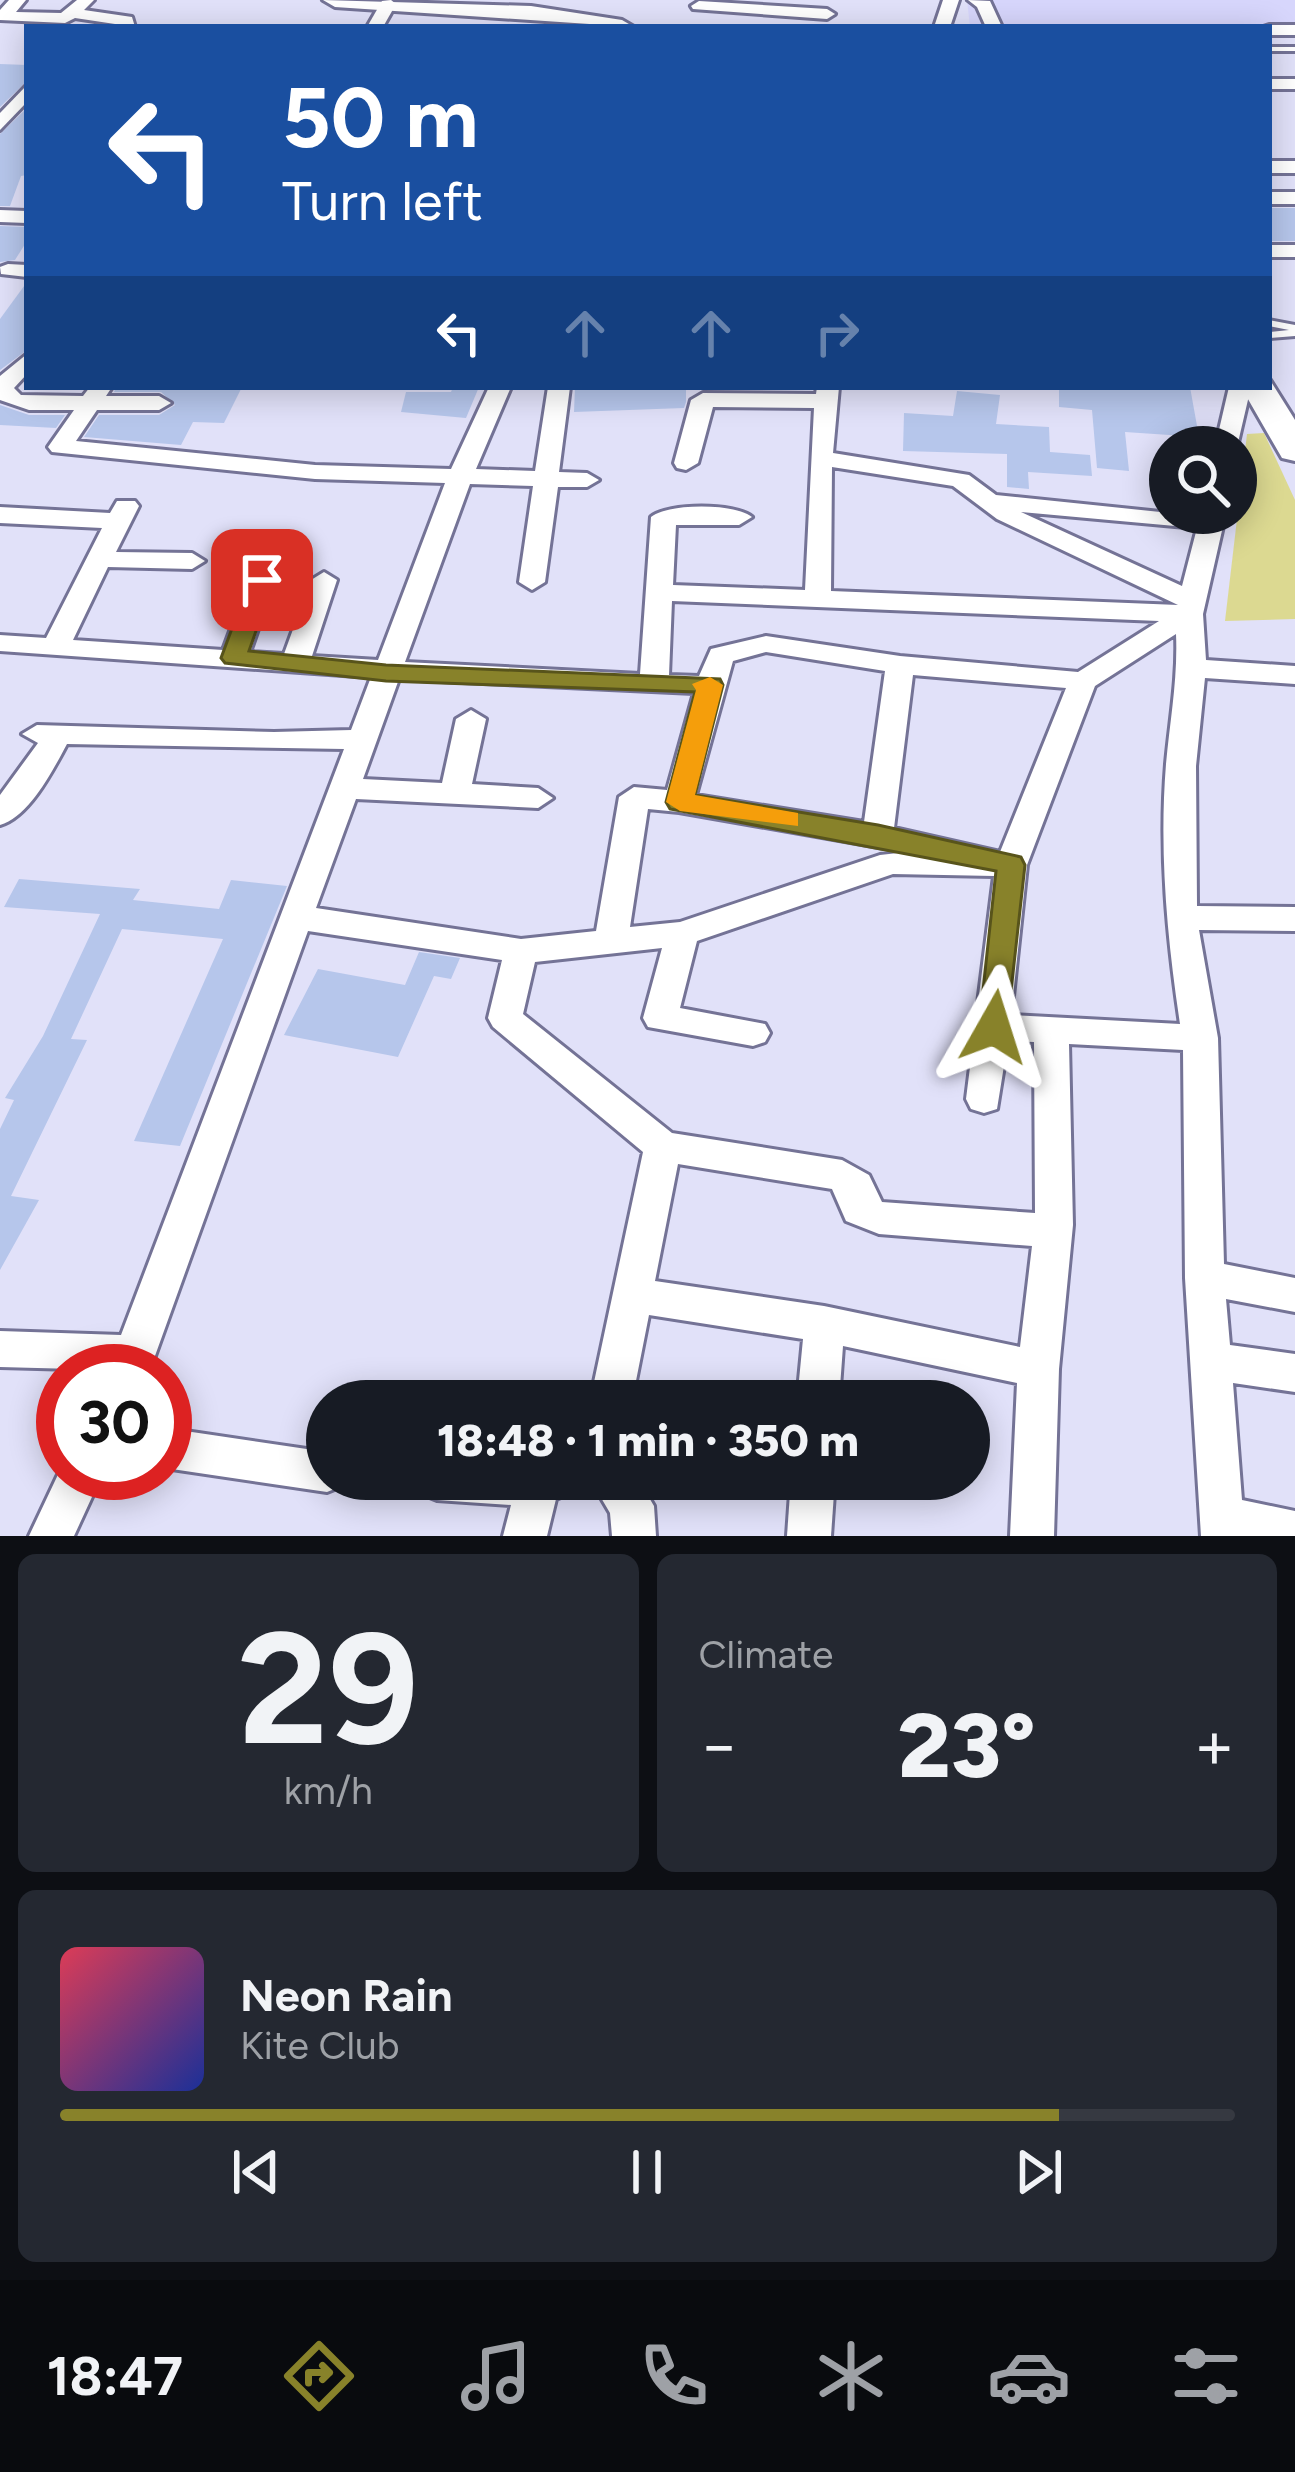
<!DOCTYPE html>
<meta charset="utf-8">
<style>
:root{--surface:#171b24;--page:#242831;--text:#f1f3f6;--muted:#9ea1a6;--line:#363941;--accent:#88822a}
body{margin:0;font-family:Figtree,sans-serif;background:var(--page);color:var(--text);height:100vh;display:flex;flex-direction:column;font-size:45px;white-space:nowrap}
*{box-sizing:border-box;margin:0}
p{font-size:39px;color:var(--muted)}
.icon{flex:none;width:66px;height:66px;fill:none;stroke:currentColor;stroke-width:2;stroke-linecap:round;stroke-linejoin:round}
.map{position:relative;height:1536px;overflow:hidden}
.sheet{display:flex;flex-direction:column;gap:18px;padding:18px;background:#0d0f14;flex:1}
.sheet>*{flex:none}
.banner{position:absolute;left:24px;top:24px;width:1248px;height:366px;border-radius:0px;box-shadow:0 6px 30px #0003;background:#1a4fa0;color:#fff;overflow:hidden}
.buttons{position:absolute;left:1149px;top:426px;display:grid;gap:24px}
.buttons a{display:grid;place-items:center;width:108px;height:108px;border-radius:50%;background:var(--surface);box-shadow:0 6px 30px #0003;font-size:60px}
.speed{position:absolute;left:36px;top:1344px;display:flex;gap:24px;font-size:60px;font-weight:700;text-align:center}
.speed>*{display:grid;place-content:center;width:156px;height:156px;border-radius:50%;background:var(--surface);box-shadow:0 6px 30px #0003;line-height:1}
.speed .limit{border:18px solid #d22;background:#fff;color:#111}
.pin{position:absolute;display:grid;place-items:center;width:102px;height:102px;color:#fff;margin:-51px;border-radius:24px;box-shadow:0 6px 18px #0006}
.me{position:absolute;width:132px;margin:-66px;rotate:6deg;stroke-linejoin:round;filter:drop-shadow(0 0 9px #0008)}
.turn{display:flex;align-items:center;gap:42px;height:252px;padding:0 60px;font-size:54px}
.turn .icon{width:156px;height:156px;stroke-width:2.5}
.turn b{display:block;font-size:84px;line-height:102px}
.lanes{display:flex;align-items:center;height:114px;padding:0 60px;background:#0003;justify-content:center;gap:60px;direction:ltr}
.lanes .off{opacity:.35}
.big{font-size:90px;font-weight:800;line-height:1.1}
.sheet .widget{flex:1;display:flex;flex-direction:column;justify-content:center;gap:18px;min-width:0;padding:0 42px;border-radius:18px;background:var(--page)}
.sheet .dial{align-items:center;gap:0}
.dial b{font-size:156px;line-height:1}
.song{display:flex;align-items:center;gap:36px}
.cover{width:144px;height:144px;border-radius:18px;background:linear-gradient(135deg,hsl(350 70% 55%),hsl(230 70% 35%))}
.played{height:12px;border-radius:6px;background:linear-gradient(90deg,var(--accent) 85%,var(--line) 85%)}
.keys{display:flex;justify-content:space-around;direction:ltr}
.heat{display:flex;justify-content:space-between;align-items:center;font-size:66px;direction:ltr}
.sheet .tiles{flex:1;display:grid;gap:18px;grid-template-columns:1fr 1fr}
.widget:last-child{grid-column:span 2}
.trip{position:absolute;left:306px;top:1380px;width:684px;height:120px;border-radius:60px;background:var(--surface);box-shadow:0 6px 30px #0003;font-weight:800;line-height:120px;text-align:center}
.dock{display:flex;height:192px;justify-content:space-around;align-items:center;background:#090b0e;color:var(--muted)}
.dock .icon{width:84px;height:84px}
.dock .active{color:var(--accent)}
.dock b{font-size:54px;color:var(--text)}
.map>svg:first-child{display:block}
.built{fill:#d7d6fc}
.green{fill:#dcd991}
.building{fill:#b6c6eb}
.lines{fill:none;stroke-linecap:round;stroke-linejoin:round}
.service-casing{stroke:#747396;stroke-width:6}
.minor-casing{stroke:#747396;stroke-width:6}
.primary-casing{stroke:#747396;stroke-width:6}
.service{fill:#fff;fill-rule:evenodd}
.minor{fill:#fff;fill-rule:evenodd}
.primary{fill:#fff;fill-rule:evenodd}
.route{fill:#88822a;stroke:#58541b;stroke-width:3}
.slow{fill:#f59e0b}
</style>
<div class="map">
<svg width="1295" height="1536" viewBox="0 0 1295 1536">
<rect width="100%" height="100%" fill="#e1e1f9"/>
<path class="built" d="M967,0H1295V29L970,27Z"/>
<path class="green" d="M1264,433L1295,500V619L1225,621L1247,434Z"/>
<g class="building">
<path d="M0,64L27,65V81L0,107Z"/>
<path d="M27,108V175L21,176L10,206H0V134Z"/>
<rect x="1269" y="208" width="26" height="33"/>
<path d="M0,226L27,227V241L15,260L0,262Z"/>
<path d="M27,282V350L0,370V319Z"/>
<path d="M116,387H242L224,423L193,422L181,445L84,437L99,415H159L175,405L161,392H114Z"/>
<path d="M453,387H479L466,418L401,412L406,392H451Z"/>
<path d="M575,387H686V402L684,408L574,412Z"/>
<path d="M1059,387H1190L1199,437L1125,432L1129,471L1097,468L1092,410L1059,407Z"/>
<path d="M957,391L1000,395L996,424L1049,427L1050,452L1090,455L1092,476L1028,472L1029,489L1007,487V454L903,451L904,413L953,416Z"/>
<path d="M0,405L29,415H65L56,428L0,425Z"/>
<path d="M19,879L140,889L133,900L219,909L231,880L287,886L180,1146L134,1141L223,939L122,929L71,1039L87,1040L11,1196L39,1200L0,1270V1129L14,1100L5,1098L43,1036L100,914L4,907Z"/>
<path d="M419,952L460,958L451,979L434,976L398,1057L284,1035L318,969L405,985Z"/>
</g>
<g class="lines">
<defs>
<g id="service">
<rect x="1269" y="47" width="26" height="4"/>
<path d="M1269,320L1295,325V336L1269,338V332L1289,330L1269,326Z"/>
</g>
<g id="minor">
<path d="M9,0H26L16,12L61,13L77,0H94L84,10L132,17L135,27L75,18L65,23L0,20V10Z"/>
<path d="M391,0L396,4L383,27H367L382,1Z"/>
<path d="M943,0H959L950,27H934Z"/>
<path d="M968,0L990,1L1002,27H986L977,7Z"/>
<path d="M699,1L827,9L835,14L827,19L693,9L691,6Z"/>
<path d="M1269,25H1295V35H1269V27H1263Z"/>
<rect x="1269" y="79" width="26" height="10"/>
<path d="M27,85V102L0,130V113Z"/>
<rect x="1269" y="161" width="26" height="12"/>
<rect x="1269" y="192" width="26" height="12"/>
<path d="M0,210L27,211V223L0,222Z"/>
<rect x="1269" y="245" width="26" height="12"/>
<path d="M8,264L27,265V277L1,274L0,267Z"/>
<path d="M27,354V374L14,388L21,395L83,396L90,387H112L106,396H159L171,403L159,410H97L76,441L315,465L451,469L489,387H511L476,469L535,471L548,387H570L559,472L587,473L599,480L587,487H558L545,582L532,590L519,582L533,486L470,484L405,662L640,674L651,517C668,503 735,503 752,517L739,525H676L673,585L805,590L814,408L713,407L698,463L686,470L677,468L674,463L691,400L703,393L816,394L817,387H839L833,453L969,475L996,495L1170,513H1226L1203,614L1206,660L1295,666V684L1205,678L1196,766L1197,906L1295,907V931L1199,930L1218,1038L1224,1264L1295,1278V1312L1226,1299L1230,1345L1295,1354V1392L1233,1383L1242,1500L1295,1511V1536H1201L1185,1278L1183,1050L1069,1044L1073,1225L1059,1369L1054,1536H1010L1017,1383L843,1346L839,1401H797L803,1339L649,1315L632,1401H590L643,1152L493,1027L488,1018L502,960L308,931L151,1367L149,1371L0,1367V1331L121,1335L344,749L67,744C53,770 29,817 0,825V795L38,743L22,734L37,725L274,732L351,730L371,677L0,651V635L46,638L102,528L0,523V507L110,513L117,501H135L139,506L116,552L192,553L205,561L192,569L108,567L73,640L223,650L249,580L262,572L275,580L250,652L284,654L311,580L324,572L337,580L312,656L378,660L445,483L315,479L52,452L48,447L74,410H29L0,400V376ZM832,467L953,486L997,519L1178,605L831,591ZM1021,512L1197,528L1182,586ZM672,601L1159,621L1078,672L900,656L766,636L711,649L699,676L669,675ZM1176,634C1178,678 1170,720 1166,764C1159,851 1167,937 1180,1024L1011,1015L1027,865L1095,686ZM766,652L885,671L864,822L696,795L733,661ZM913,675L1066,688L1000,852L894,828ZM399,679L694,693L667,790L634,787L619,797L596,931L521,939L316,908L356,799L538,808L553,798L538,788L472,784L486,719L471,710L456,719L442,783L363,779ZM648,809L679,812L907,852L880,855L680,922L630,927ZM893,874L994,876L966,1099L971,1109L984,1113L997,1109L1008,1041L1034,1042L1035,1213L882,1202L869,1175L842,1160L672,1133L523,1014L535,962L662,948L643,1018L648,1027L753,1046L765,1042L770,1033L765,1024L680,1008L697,941ZM678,1164L832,1189L846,1221L879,1234L1032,1246L1020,1347L824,1306L655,1281Z"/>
<path d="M1229,387H1251L1236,451V447H1215Z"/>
<path d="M165,1428L327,1452V1479H346L342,1486L327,1492L165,1468Z"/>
<path d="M63,1464V1473H103L74,1536H29Z"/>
<path d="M415,1479H575L568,1494L556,1499L547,1536H503L511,1505L437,1500L422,1494Z"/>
<path d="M590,1479H638L654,1506L656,1536H612L610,1513Z"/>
<path d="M791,1479H835L831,1536H787Z"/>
</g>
<g id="primary">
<path d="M323,0L531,6L622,20L634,27L335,7Z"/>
<path d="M1270,380L1295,420V461L1282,458L1241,387H1269Z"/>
</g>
</defs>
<use href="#service" class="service-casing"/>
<use href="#minor" class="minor-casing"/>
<use href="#primary" class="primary-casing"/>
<use href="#service" class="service"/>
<use href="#minor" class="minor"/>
<use href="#primary" class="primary"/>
</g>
<path class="route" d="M262,573L274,580L249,651L386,665L720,679L723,685L695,795L878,825L1021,857L1025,865L1006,1036H983L979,1027L996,871L670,809L666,802L695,692L386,681L225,663L221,658L250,580Z"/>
<path class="slow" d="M710,677L723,685L695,795L798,813V826L680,811L666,802L696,690L692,684Z"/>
</svg>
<div class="buttons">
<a><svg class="icon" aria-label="search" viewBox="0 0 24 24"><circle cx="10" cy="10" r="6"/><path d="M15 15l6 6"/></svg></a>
</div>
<div class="speed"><div class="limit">30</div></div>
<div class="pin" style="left:262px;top:580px;background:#d93025"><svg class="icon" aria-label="arrive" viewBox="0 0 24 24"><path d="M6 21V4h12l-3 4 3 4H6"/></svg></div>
<svg class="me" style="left:994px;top:1027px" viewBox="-20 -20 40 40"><path d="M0-17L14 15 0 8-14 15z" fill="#88822a" stroke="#fff" stroke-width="4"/></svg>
<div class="trip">18:48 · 1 min · 350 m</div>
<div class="banner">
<div class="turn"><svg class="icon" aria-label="left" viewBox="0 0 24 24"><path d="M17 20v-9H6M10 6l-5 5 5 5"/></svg><div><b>50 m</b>Turn left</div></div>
<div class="lanes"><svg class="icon" aria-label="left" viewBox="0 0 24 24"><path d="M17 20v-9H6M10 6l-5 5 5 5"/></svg><svg class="icon off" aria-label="ahead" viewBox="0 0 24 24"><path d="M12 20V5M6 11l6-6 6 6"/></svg><svg class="icon off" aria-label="ahead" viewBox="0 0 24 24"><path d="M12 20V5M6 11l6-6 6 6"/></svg><svg class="icon off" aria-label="right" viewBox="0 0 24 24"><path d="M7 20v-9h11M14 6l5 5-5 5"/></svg></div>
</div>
</div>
<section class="sheet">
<div class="tiles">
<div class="widget dial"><b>29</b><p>km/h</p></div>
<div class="widget"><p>Climate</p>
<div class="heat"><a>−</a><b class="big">23°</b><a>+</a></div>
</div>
<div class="widget">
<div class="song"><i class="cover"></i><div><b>Neon Rain</b><p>Kite Club</p></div></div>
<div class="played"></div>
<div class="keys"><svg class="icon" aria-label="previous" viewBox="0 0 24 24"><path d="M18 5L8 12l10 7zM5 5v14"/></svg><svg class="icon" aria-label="pause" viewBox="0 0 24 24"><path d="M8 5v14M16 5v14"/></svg><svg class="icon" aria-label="next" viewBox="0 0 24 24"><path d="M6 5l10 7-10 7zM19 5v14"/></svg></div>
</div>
</div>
</section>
<nav class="dock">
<b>18:47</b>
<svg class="icon active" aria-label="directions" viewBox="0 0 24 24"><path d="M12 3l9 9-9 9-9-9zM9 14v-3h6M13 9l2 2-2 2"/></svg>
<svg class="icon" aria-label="music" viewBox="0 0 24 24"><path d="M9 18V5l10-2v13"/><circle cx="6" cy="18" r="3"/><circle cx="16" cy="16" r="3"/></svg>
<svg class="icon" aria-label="phone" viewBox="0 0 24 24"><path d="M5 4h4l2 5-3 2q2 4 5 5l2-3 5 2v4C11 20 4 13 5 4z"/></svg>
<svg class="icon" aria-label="climate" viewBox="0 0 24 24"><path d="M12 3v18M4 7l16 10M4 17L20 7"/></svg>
<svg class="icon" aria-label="car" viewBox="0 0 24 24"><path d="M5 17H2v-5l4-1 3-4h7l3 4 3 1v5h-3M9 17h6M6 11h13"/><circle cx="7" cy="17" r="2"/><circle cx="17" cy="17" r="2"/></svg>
<svg class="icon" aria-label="filters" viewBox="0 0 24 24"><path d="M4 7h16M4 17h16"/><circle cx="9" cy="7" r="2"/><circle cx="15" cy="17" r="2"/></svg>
</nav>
